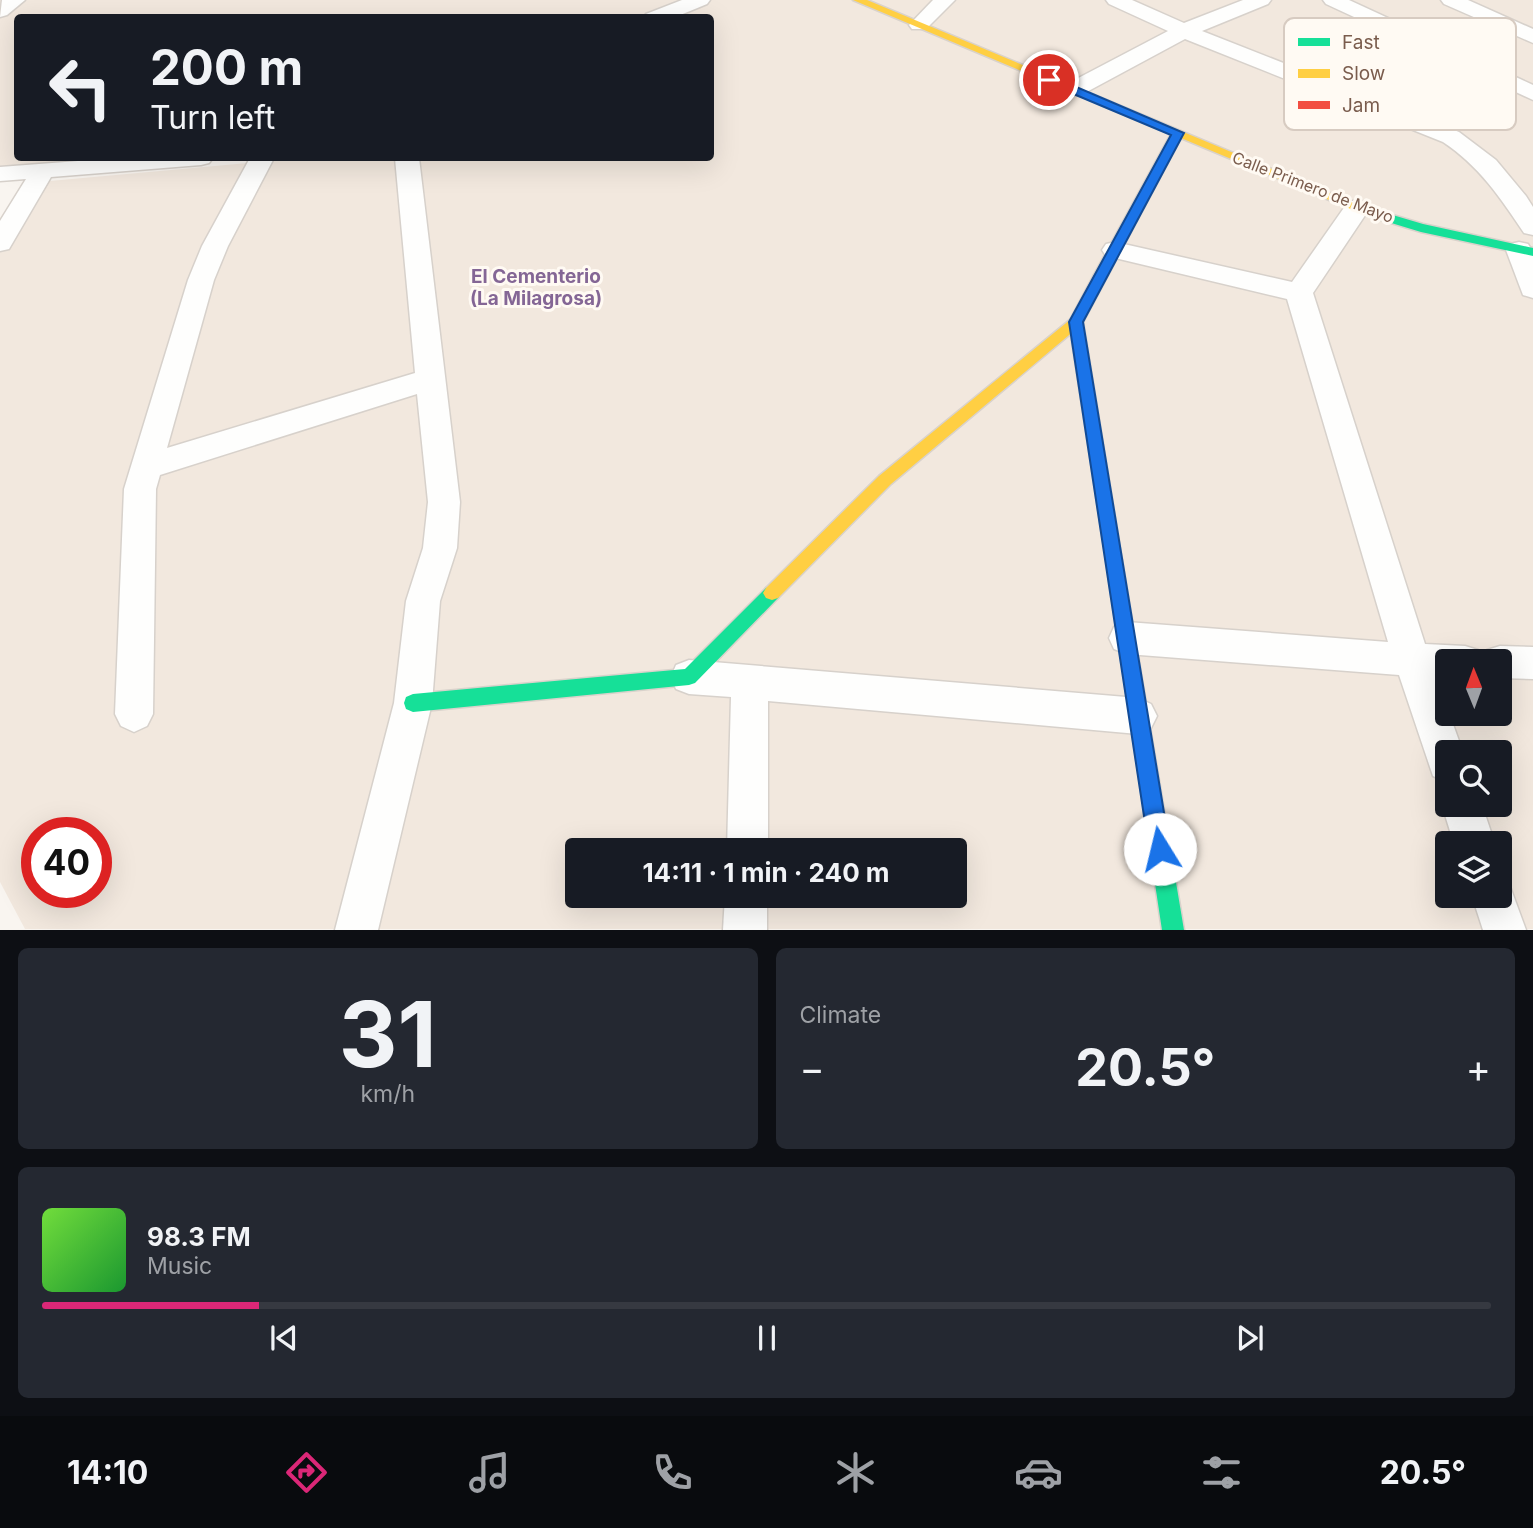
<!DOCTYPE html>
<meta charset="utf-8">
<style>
:root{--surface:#171b24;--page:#242831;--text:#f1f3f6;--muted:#9ea1a6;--line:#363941;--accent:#db2777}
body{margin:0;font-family:Inter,sans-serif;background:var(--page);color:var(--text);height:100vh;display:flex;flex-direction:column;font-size:26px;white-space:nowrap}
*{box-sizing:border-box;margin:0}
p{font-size:23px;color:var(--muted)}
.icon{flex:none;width:38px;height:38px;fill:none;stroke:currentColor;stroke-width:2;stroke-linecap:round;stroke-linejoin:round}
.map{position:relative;height:930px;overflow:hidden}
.drawer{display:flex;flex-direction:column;gap:18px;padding:18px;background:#0d0f14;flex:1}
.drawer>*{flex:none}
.banner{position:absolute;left:14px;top:14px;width:700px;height:147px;border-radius:7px;box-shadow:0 7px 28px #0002;background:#171b24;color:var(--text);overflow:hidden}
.needle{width:46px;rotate:359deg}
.buttons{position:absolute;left:1435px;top:649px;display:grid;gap:14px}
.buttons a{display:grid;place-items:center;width:77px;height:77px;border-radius:7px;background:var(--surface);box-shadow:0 7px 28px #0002;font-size:35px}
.speed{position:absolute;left:21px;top:817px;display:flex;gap:14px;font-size:35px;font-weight:700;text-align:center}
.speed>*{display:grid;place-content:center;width:91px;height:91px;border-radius:50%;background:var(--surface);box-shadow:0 7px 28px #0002;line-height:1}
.speed .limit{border:10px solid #d22;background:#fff;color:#111}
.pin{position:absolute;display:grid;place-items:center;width:60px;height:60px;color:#fff;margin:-30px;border:4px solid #fff;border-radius:50%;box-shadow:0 2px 7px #0007}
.me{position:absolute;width:77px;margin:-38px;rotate:351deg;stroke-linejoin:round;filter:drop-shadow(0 0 5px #0008)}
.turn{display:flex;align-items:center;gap:24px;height:147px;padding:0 21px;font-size:32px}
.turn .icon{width:91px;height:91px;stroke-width:2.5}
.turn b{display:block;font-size:49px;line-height:60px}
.big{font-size:52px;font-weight:700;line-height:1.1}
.drawer .tile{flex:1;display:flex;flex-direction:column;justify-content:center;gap:10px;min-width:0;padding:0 24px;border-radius:10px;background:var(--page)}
.drawer .dial{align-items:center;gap:0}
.dial b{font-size:91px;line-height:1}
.song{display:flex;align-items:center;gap:21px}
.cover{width:84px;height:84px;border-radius:10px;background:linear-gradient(135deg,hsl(100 70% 55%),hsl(130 70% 35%))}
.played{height:7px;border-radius:4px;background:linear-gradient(90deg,var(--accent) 15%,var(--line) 15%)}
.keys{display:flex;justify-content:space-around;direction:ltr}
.heat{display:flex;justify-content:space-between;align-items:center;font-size:38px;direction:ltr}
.drawer .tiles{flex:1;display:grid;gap:18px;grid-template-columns:1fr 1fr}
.tile:last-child{grid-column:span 2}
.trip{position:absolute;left:565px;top:838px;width:402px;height:70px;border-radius:7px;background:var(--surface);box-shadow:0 7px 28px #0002;font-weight:700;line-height:70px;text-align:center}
.menu{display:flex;height:112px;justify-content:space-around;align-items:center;background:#090b0e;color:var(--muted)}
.menu .icon{width:49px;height:49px}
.menu .active{color:var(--accent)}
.menu b{font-size:32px;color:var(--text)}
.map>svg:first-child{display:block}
.residential{fill:#f2e8de;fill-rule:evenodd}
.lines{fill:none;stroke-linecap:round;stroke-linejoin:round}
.street-casing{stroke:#d7d1cb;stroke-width:3}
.fast-casing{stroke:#d9d2cb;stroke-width:3}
.slow-casing{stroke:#d9d2cb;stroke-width:3}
.jam-casing{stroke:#d9d2cb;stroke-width:3}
.street{fill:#fefefd;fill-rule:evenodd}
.fast{fill:#16e098;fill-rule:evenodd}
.slow{fill:#ffcf43;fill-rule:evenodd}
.jam{fill:#f24e42;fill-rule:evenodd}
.route{fill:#1a73e8;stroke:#114b97;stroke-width:2}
.labels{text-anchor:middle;stroke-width:6;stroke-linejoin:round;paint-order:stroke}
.far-street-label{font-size:16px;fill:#7a5c4d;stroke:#fffaf3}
.neighbourhood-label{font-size:19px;font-weight:bold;fill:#846695;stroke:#fffaf3}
.key{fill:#fffaf3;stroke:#d7cbc1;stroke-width:2}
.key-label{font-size:19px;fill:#7a5c4d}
</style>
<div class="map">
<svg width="1533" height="930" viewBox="0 0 1533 930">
<rect width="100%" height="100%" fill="#f9f5f0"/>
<path class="residential" d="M0,0H1533V929H25L0,882V246L39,182L304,158L0,166ZM18,18H710V158H18ZM1447,662H1500V714H1447ZM1447,752H1500V805H1447ZM37,833H96V892H37ZM1447,844H1500V896H1447ZM578,850H956V896H578Z"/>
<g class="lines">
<defs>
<g id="street">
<path d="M2,0H25L7,15L0,17Z"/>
<path d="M682,0H710L707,4L673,18H643L646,14Z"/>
<path d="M933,0H955L926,29H912L909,25Z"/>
<path d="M1106,0H1132L1184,23L1243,0H1271L1268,4L1202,31L1459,132L1496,160L1526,196L1533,207V235L1524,233C1500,197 1479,166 1443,142L1185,39L1081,95H1065L1062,90L1065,85L1168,31L1109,4Z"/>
<path d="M1323,0H1349L1533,85V100L1326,4Z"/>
<path d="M1441,0H1468L1533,29V43L1444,4Z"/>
<path d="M117,158H213L209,163L201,165L51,177L9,249L0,251V221L26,179L0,181V167Z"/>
<path d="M250,158H274L228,246L214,280L167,448L415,373L395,158H419L460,502L457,548L440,601L432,703L378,930H335L394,703L406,601L423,548L428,502L417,394L160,475L156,489L153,714L147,726L134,732L121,726L115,714L124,489L188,280L202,246Z"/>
<path d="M1357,200L1366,202L1370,208L1313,293L1425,644L1465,646L1478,650L1482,660L1487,650L1500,646L1533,647V679L1500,678V662H1447V678L1436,677L1463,752H1447V782L1433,776L1399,675L1127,654L1114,649L1109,638L1114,627L1127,622L1388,642L1287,299L1115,258L1106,256L1102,250L1106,244L1115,242L1292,282L1348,202Z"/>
<path d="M1519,242L1528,244L1533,252V298L1523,295L1506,250L1510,244Z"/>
<path d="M689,660L1138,698L1151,704L1157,716L1151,728L1138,734L768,701V850H727L731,697L689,694L676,689L671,677L676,665Z"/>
<path d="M1447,793V805H1482L1495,844H1454L1442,805Z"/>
<path d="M1500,878L1508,881L1526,930H1483L1472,896H1500Z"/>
<path d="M725,896H767V930H723Z"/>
</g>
<g id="fast">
<path d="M1369,208L1423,224L1533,248V256L1421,232L1365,215V209Z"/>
<path d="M1114,553L1120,555L1122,560L1184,930H1162L1106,560L1108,555Z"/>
<path d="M772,586L778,588L781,593L778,598L695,683L689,685L413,712L406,709L404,703L406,697L413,694L685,669L766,588Z"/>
</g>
<g id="slow">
<path d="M853,0H867L1375,212L1373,215H1365L1181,138L1108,275L1106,278H1096L1094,275L1171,134Z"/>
<path d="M1076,317L1081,319L1083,322L1081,325L891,484L778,598L772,600L766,598L763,593L766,588L879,476L1071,319Z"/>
</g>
<path id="jam" d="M1101,271L1108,275L1083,322L1122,560L1120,565L1114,567L1108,565L1106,560L1069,322L1094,275Z"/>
</defs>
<use href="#street" class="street-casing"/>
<use href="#fast" class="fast-casing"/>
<use href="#slow" class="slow-casing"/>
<use href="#jam" class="jam-casing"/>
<use href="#street" class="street"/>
<use href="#fast" class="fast"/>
<use href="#slow" class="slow"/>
<use href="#jam" class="jam"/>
</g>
<path class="route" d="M1045,77H1053L1184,133L1083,322L1170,849L1167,857L1160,860L1152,857L1149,849L1069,322L1171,135L1045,82Z"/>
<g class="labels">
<g class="far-street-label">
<text transform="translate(1313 187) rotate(21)" y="6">Calle Primero de Mayo</text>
</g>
<g class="neighbourhood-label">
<text x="536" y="283">El Cementerio<tspan x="536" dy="22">(La Milagrosa)</tspan></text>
</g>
</g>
<rect x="1284" y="18" width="232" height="112" rx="10" class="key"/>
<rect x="1298" y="38" width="32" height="8" fill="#16e098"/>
<rect x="1298" y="69" width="32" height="9" fill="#ffcf43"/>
<rect x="1298" y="101" width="32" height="8" fill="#f24e42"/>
<g class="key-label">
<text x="1342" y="49">Fast</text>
<text x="1342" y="80">Slow</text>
<text x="1342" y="112">Jam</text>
</g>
</svg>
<div class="buttons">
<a><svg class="needle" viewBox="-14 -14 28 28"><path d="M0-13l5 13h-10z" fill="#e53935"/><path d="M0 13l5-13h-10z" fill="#9ea1a6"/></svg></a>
<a><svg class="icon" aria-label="search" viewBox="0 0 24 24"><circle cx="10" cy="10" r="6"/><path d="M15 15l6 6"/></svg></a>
<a><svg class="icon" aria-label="layers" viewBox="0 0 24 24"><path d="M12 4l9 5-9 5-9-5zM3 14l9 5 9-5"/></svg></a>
</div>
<div class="speed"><div class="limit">40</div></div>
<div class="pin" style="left:1049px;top:80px;background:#d93025"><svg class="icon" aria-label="arrive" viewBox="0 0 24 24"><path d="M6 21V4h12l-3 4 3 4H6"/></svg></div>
<svg class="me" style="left:1160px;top:849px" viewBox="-20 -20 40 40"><circle r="19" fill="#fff"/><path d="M0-13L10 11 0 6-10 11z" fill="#1a73e8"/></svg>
<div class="trip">14:11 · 1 min · 240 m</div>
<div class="banner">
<div class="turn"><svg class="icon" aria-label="left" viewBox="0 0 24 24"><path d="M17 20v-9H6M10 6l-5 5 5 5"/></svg><div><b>200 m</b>Turn left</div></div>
</div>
</div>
<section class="drawer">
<div class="tiles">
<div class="tile dial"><b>31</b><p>km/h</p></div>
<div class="tile"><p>Climate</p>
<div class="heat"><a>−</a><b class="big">20.5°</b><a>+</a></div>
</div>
<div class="tile">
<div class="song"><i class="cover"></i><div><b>98.3 FM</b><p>Music</p></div></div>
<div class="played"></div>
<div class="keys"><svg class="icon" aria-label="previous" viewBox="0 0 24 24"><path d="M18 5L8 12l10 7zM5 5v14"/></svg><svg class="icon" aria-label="pause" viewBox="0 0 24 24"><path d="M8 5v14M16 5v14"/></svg><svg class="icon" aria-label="next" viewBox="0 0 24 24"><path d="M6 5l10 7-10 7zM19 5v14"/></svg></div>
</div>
</div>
</section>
<nav class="menu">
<b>14:10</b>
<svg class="icon active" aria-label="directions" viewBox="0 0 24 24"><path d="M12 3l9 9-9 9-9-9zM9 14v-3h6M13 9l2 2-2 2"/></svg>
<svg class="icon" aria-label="music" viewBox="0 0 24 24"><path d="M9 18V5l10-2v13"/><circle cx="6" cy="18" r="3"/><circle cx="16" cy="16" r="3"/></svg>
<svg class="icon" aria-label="phone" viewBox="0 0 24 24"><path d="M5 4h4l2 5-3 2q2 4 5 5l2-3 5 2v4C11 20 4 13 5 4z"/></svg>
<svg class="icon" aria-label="climate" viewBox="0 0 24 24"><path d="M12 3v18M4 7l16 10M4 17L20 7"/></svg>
<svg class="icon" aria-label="car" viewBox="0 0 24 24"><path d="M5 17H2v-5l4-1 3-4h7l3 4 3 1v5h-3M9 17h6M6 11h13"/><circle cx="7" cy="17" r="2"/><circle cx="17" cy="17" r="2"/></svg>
<svg class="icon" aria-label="filters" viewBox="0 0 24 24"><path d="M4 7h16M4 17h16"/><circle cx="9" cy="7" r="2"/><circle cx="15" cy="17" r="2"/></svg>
<b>20.5°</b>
</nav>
